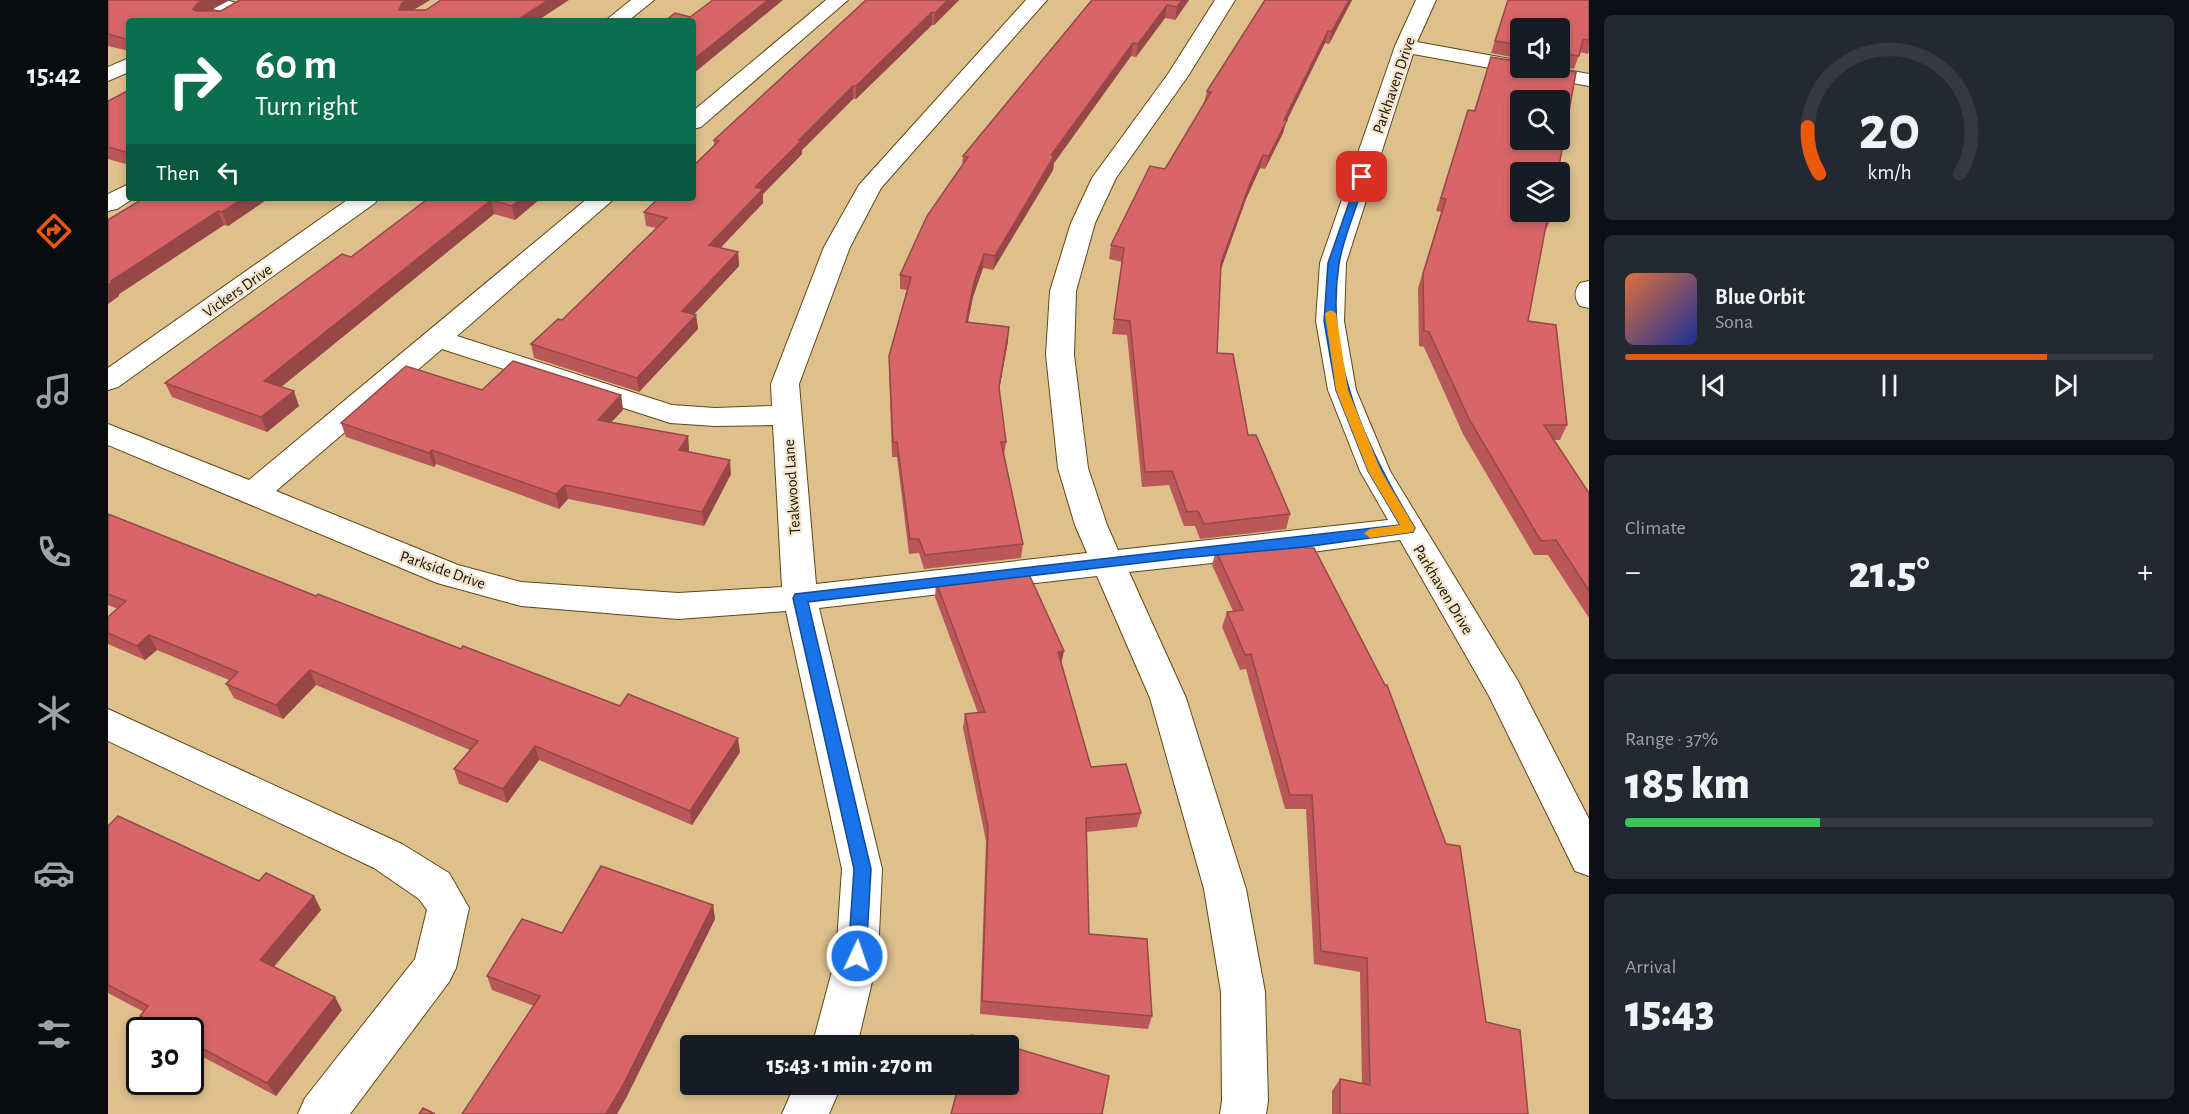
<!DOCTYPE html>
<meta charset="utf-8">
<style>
:root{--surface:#171b24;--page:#242831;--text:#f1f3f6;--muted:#9ea1a6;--line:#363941;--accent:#ea580c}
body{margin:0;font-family:"Alegreya Sans",sans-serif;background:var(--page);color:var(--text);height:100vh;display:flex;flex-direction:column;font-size:22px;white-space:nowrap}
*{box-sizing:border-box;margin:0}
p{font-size:20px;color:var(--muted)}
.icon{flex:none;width:33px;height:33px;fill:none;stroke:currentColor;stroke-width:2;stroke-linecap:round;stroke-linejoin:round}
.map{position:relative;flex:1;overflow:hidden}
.details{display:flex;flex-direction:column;gap:15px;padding:15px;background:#0d0f14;width:600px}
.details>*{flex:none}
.banner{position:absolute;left:18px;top:18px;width:570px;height:183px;border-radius:6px;box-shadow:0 3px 9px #0003;background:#0b6e4f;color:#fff;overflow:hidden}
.tools{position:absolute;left:1402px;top:18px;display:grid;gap:12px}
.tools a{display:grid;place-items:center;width:60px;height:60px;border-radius:6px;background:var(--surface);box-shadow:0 3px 9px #0003;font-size:30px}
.speed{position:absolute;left:18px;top:1017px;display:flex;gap:12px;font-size:30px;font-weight:700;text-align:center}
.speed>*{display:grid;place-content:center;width:78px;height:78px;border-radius:50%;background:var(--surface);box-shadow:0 3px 9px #0003;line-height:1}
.speed .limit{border:3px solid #111;border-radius:9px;background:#fff;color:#111}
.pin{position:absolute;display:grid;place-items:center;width:51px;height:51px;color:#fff;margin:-26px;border-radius:12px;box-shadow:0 3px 9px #0006}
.me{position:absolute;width:66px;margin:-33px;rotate:3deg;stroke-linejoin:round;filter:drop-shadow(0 0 4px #0008)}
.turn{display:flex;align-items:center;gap:21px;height:126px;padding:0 30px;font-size:27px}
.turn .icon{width:78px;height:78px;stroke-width:2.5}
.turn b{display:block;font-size:42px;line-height:51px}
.then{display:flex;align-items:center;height:57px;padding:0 30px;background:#0003;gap:12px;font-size:22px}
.big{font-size:45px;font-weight:800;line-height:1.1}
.details .card{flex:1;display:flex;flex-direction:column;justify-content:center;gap:9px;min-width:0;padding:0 21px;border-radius:9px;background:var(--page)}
.details .dial{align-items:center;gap:0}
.dial svg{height:156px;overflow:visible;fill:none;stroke:var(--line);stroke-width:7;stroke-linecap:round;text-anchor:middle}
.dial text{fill:var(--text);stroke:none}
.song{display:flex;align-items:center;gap:18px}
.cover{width:72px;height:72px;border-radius:9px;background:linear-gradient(135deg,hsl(20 70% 55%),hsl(230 70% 35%))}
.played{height:6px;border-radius:3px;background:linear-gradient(90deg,var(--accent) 80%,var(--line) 80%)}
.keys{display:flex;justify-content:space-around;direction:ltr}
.heat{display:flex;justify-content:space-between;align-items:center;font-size:33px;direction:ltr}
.charge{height:9px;border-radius:4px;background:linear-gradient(90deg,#34c759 37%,var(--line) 0)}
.trip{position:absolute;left:572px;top:1035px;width:339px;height:60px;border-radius:6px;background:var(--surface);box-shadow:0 3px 9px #0003;font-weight:800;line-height:60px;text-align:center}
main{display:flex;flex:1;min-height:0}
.dock{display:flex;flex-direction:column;width:108px;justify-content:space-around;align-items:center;background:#090b0e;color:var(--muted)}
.dock .icon{width:42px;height:42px}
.dock .on{color:var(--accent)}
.dock b{font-size:27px;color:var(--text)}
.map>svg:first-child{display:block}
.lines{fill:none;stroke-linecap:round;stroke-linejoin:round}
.minor-casing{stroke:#604713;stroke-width:2}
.minor{fill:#fff;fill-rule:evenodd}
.wall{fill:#ba5759}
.shaded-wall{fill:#974748}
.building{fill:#d86567;stroke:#974748;stroke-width:1.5;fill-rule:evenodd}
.route{fill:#1a73e8;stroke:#114b97;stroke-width:1.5}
.slow{fill:#f59e0b}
.labels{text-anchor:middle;stroke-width:4.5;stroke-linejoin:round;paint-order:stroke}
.street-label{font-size:16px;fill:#1a1000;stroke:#f2e3ca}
</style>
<main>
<nav class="dock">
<b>15:42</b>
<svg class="icon on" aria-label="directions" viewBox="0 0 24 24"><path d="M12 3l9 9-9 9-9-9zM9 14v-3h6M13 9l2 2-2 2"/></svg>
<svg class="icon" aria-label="music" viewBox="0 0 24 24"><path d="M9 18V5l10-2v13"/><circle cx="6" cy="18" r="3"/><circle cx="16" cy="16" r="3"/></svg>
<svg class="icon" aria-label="phone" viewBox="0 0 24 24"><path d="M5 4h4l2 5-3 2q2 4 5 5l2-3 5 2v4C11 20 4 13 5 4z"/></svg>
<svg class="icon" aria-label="climate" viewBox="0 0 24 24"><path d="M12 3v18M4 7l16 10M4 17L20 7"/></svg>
<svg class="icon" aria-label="car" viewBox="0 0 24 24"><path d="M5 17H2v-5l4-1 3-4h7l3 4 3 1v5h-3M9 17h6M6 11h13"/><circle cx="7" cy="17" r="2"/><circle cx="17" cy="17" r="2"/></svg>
<svg class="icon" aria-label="filters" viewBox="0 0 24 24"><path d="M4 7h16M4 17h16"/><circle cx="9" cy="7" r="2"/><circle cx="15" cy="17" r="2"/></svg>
</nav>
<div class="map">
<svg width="1481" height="1114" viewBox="0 0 1481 1114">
<rect width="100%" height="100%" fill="#dec08d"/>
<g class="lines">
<defs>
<g id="minor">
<path d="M81,0H117L133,4L136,8L133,12L126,14L84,4Z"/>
<path d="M523,0H546L520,21H497Z"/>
<path d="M718,0H740L593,127L585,129V111Z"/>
<path d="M918,0H939L773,188L742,247L691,384L708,584L979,553L967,525L950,468L938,355L942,291L963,223L984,178L1060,74L1107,0H1127L1080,76L1008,178L987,223L968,291L966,355L980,468L999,525L1010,550L1280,520L1252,471L1220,390L1208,321L1212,263L1287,46L1308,0H1328L1309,42L1413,61V68H1448L1481,74V86L1305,54L1238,263L1236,321L1248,390L1282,471L1410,681L1481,819V876L1467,871L1381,696L1292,540L1197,553L1021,572L1078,698L1138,889L1157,992L1160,1101L1158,1114H1112L1114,1101L1113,992L1096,889L1042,698L989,576L711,608L774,869L770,956L749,1046H704L728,956L734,869L678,611L570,619L413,606L329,583L0,445V424L141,480L480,198H507L349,336L564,405L607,408L664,406L663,384L716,247L751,185ZM334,349L562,423L607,426L665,425L674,587L570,593L413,582L350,565L168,491Z"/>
<path d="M21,58V72L0,81V67Z"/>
<path d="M21,184V198H26L9,209L0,211V194Z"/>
<path d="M242,198H270L267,203L10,387L0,390V368Z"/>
<path d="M1481,281V308L1472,306C1466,298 1466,291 1472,283Z"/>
<path d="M0,709L294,844L341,873L361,908L348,968L341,982L242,1114H190L197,1098L307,959L319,910L311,899L266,868L0,741Z"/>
<path d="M687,1084H734L721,1114H674Z"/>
</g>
</defs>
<use href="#minor" class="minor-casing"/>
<use href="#minor" class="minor"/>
</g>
<g class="wall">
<path d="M0,0L102,11H113L132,0H322L305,10L429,21H21V51L0,46Z"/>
<path d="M758,0H851L826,25H824L748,99H745L694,150V154L655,194V203L612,248L630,252L631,266L586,314L588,315L590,329L531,392L426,358L423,344L454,320L548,228L538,226L536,212L606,146V140Z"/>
<path d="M984,0H1081L1067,20L1057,18L1028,57L1023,56L946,163L945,170L885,270L875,268L865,297L859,323L900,341L891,390L898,442L896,456L915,544L913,558L816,569L811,553L801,554L789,457H784L781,371V356L799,290L792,289V275L854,166L855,156Z"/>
<path d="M1157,0H1244L1221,44L1217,43L1178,122L1175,133L1157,169L1152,168L1138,199L1113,269L1109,353L1140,435L1182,514L1178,529L1092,539L1087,526H1076L1061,485L1034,487L1019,335L1004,334L1014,262L1001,259L1003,245L1057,169L1096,103L1099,91Z"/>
<path d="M1400,0H1481V51L1480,54L1472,52L1466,69L1452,66V28H1413V59L1383,53Z"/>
<path d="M1383,57L1450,172L1442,221L1436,234L1420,321L1459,425L1452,440H1446L1481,493V618L1440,555H1426L1355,434L1316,347L1311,346L1310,288L1333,212L1328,211L1360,110L1366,111Z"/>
<path d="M21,90V165L0,159V101Z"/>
<path d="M36,198H161L120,226L116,225L11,294V296L0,304Z"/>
<path d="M321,198H433L407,220L386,214L173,387L191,406L159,432L64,397L57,383L243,257Z"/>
<path d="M374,390L513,395L515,410L503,422L580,436L581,452L623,474L596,526L460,499L451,509L328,464L326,467L238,437L233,423Z"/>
<path d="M0,514L208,596L632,752L584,825L431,760L399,803L351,784L346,769L362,750L208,685L175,719L126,698L118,684L121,680L49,650L37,660L0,644V617L10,609L0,605Z"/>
<path d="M1108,551L1378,1022L1420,1114H1224V1091L1232,1079L1254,1084L1252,972L1206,964L1198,809H1177L1138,669L1132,670L1114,627L1119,612L1125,611L1104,565Z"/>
<path d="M828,582L953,663L983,767L1033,813L1029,827L978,832L981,934L1044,1016L1040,1029L872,1014L878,841L855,728L857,714L870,713L827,597Z"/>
<path d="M0,826L151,881L206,896L213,910L166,967L234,1010L168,1096L82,1050V1030H46L42,1029L32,1016L36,1012L0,993Z"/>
<path d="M605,905L607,919L518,1098L509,1114H354L426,1006L384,990L379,976L454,933Z"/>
</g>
<g class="shaded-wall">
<path d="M95,0H122L94,15L85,9L90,3Z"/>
<path d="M299,0H322L297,15L291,10L294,3Z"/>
<path d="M440,0H461L429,21H408Z"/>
<path d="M660,0H675L585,74V60Z"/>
<path d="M840,0H851L826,25L827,13Z"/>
<path d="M1074,0H1081L1067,20L1069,7Z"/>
<path d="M1241,0H1244L1221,44L1224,31Z"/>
<path d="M1059,5L1057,18L1028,57L1030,44Z"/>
<path d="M824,12V25L748,99V86Z"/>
<path d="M1220,31L1217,43L1178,122L1175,133L1157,169L1161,156L1176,120Z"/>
<path d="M1025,43L1023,56L946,163L945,170L885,270L887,256L943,155Z"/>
<path d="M745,86V99L694,150V154L655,194V203L602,259L601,245L647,187L691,140Z"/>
<path d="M1155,155L1152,168L1138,199L1110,277L1113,263L1141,186Z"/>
<path d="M136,198H161L120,226L114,212Z"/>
<path d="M414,198H433L407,220L404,206Z"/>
<path d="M383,200L386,214L162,396L156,381Z"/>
<path d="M110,211L116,225L11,294V296L0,304V285L3,281Z"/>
<path d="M630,252L631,266L576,325L574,311Z"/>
<path d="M876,254L875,268L865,297L857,337L858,322L866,282Z"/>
<path d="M588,315L590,329L531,392L529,378Z"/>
<path d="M901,327L900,341L889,401L891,387Z"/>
<path d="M186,391L191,406L159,432L153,417Z"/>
<path d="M513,395L515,410L492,434L490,420Z"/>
<path d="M580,436L581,451L573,465L571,450Z"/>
<path d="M324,450L328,464L326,467L321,453Z"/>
<path d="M622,460L623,474L596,526L594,512Z"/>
<path d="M457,485L460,499L451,509L448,494Z"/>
<path d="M41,635L49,650L37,660L29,646Z"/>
<path d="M956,651L953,665L950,652Z"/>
<path d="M202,670L208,685L175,719L168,705Z"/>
<path d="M630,738L632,752L584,825L582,811Z"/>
<path d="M427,746L431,760L399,803L395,789Z"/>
<path d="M206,896L213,910L160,973L152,960Z"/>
<path d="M605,905L607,919L518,1098L509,1114H498Z"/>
<path d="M227,997L234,1010L168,1096L159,1083Z"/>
</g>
<g class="building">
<path d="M0,0H95L90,3L85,9L88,11H113L132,0H299L294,3L291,10H318L333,0H440L408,21H21V40L0,34Z"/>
<path d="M605,0H660L585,60V21H557L567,13L582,17Z"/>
<path d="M758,0H840L827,13L824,12L748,86H745L691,140H694L647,187L655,189L601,245L630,252L574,311L588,315L529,378L423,344L450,319L454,320L559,218L536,212L551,198H585V166L611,141L606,140Z"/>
<path d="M984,0H1074L1069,7L1059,5L1030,44L1025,43L943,155L946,156L887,256L876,254L866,282L858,322L901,327L891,387L898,442H893L915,544L817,555L811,539H802L789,442H785L781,356L803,277L792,275L819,216L860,157L855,156Z"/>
<path d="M1157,0H1241L1224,31H1220L1176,120H1179L1161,156L1155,155L1141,186L1113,263L1109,353L1125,354L1140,435H1148L1182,514L1096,524L1090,511L1079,512L1064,471L1037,472L1022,321L1006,319L1016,248L1003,245L1042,166L1057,169L1103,92L1099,91Z"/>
<path d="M1400,0H1481V40L1475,39L1471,56L1452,53V28H1413V45L1387,41Z"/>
<path d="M1383,57L1413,62V68H1442L1468,72L1450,172H1413V212H1444L1442,221L1439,220L1420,321L1448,325L1459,425H1436L1481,493V591L1448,540L1433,541L1361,419L1321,332L1316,331L1315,274L1338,199L1333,198L1360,110L1367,111ZM1413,100H1452V140H1413Z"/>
<path d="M21,90V153L0,147V101Z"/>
<path d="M36,198H136L114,212L110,211L3,281L5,282L0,285V220Z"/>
<path d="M321,198H414L404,206L383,200L156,381L186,391L153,417L57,383L234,254L243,257Z"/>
<path d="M405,361L513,395L490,420L580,436L571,450L622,460L594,512L457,485L448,494L324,450L321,453L233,423L298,366L374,390Z"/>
<path d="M0,514L208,596L210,594L353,649L355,646L512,706L520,694L630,738L582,811L427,746L395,789L346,769L370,741L202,670L168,705L118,684L130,672L41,635L29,646L0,633V617L18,601L0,594Z"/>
<path d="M1194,541L1197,548H1206L1277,685H1279L1338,844L1352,846L1378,1022L1412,1030L1420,1114H1232V1079L1262,1085L1259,958L1213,951L1204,795H1182L1143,654L1137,655L1119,612L1135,610L1108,551Z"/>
<path d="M920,572L956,651L950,652L983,767L1018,764L1033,813L978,818L981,934L1039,939L1044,1016L874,1001L880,827L857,714L877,712L828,582Z"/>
<path d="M10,816L151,881L158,873L206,896L152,960L227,997L159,1083L82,1042V1030H60L32,1016L40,1006L0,985V826Z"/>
<path d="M493,866L605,905L515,1085L498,1114H354L432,996L379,976L414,919L454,933Z"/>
<path d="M864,1035L1001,1076L994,1114H843L851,1084H900V1046H861Z"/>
<path d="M315,1108L327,1114H311Z"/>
</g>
<path class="route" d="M1251,174L1259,177C1250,203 1235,238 1231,264C1216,360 1259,449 1307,528L1305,532L1197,547L1074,558L700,602L763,869L758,956L756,962L749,964L743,962L740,956L746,869L685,598L687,594L1292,525L1260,471L1228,390L1216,321L1220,263Z"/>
<path class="slow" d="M1223,310L1228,313L1240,390L1273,471L1307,528L1305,532L1262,538L1256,533L1262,529L1292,525L1260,471L1228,390L1217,313Z"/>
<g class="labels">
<g class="street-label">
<text transform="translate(1285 85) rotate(-71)" y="6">Parkhaven Drive</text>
<text transform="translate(129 290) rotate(-35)" y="6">Vickers Drive</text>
<text transform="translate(683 487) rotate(-94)" y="6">Teakwood Lane</text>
<text transform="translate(335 569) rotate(19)" y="6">Parkside Drive</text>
<text transform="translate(1336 589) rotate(59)" y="6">Parkhaven Drive</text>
</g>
</g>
</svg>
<div class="tools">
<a><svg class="icon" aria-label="sound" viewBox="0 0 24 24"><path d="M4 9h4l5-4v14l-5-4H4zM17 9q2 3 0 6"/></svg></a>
<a><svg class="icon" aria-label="search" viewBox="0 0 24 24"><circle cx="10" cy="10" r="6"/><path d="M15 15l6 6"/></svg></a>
<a><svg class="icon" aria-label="layers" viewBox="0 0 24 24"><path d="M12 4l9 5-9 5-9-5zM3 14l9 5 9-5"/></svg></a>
</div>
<div class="speed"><div class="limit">30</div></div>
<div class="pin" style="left:1254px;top:177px;background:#d93025"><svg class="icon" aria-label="arrive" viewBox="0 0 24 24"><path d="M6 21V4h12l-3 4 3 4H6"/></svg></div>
<svg class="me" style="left:749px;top:956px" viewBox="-20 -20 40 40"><circle r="17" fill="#1a73e8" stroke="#fff" stroke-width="3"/><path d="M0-11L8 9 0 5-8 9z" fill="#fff"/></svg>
<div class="trip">15:43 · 1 min · 270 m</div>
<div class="banner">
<div class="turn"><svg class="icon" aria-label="right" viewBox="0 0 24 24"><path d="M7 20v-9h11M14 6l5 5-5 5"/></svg><div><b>60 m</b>Turn right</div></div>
<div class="then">Then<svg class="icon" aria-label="left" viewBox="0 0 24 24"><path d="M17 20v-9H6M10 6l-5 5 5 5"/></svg></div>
</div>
</div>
<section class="details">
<div class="card dial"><svg viewBox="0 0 100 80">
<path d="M14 69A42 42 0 1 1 86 69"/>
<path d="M14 69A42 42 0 0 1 8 45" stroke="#ea580c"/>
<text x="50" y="56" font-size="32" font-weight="700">20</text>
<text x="50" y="72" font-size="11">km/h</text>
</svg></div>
<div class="card">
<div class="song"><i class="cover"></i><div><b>Blue Orbit</b><p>Sona</p></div></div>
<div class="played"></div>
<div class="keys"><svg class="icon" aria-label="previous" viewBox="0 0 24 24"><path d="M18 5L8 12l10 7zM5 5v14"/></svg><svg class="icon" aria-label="pause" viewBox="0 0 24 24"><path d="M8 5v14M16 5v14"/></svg><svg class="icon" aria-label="next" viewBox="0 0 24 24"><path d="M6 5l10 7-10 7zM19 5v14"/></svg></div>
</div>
<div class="card"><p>Climate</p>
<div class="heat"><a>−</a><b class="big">21.5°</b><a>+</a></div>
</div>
<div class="card"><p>Range · 37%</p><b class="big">185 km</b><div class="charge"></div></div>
<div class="card"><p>Arrival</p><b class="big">15:43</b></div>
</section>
</main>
